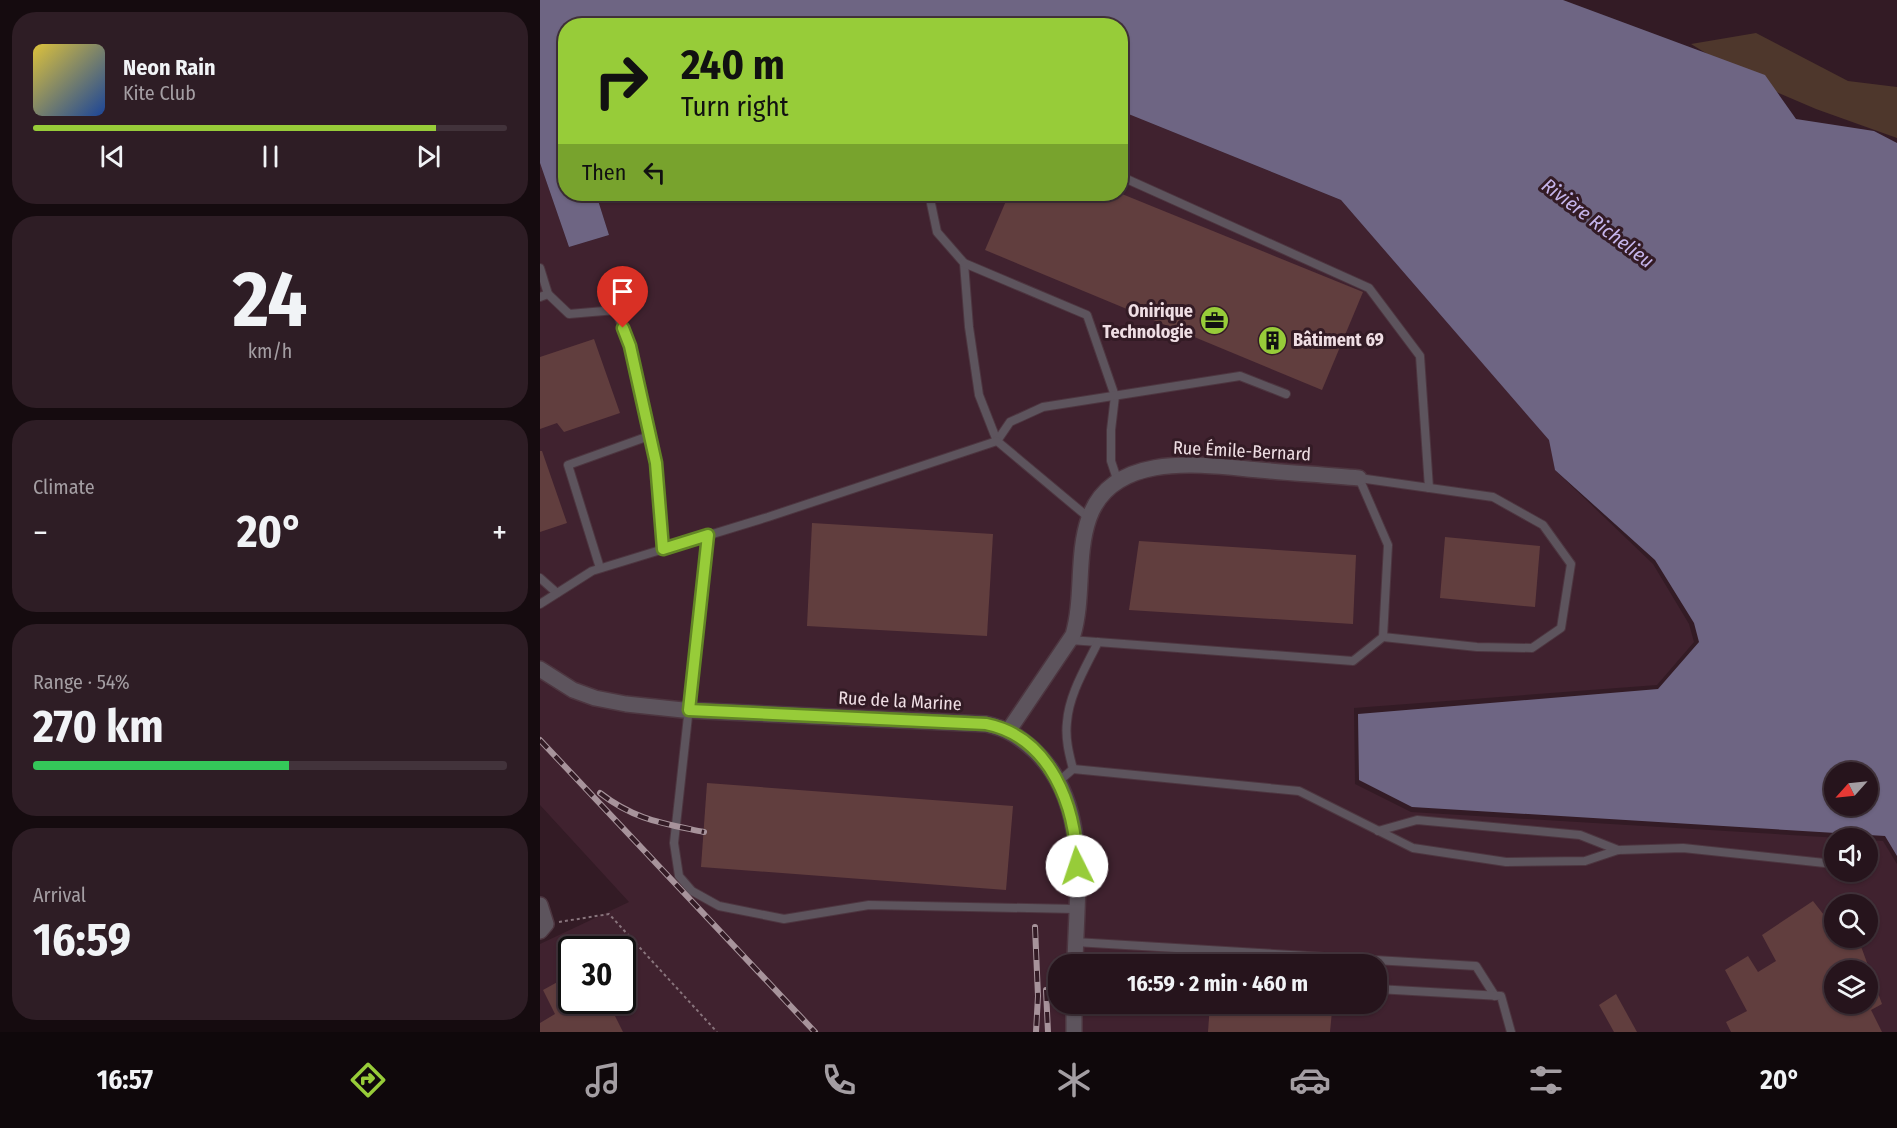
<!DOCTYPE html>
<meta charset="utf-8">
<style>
:root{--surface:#26141c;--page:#2e1d25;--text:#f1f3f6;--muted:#a49ea3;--line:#42333b;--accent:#97cc39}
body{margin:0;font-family:"Fira Sans Condensed",sans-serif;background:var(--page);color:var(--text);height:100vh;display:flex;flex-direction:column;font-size:22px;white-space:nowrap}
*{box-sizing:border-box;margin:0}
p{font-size:20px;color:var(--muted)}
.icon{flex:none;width:33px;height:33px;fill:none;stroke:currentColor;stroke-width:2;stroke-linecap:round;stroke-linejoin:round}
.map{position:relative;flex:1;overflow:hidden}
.panel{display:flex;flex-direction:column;gap:12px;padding:12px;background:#150b0f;width:540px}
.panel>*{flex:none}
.banner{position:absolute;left:18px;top:18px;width:570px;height:183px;border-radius:24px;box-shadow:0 2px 4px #0004,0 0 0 2px var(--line);background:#97cc39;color:#111;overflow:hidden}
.needle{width:39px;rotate:243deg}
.buttons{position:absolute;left:1284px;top:762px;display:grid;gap:12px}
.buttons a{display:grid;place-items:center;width:54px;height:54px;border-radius:50%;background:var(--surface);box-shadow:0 2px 4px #0004,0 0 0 2px var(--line);font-size:30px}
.speed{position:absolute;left:18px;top:936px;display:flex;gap:12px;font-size:30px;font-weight:700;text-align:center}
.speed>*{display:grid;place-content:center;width:78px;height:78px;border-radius:50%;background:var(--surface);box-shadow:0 2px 4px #0004,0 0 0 2px var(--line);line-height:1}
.speed .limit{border:3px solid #111;border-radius:9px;background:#fff;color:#111}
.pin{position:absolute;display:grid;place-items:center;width:51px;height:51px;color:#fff;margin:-62px -26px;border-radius:50% 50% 50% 0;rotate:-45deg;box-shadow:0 0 6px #0007}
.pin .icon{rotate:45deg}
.me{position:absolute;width:66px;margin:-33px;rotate:356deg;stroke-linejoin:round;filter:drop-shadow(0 0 4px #0008)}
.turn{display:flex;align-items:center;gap:21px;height:126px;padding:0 24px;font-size:27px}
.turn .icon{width:78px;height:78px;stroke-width:2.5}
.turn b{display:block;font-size:42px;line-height:51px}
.then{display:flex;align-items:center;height:57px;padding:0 24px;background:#0003;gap:12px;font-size:22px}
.big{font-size:45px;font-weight:700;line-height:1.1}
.panel .card{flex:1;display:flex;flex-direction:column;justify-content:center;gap:9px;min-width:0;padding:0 21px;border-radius:24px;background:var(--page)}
.panel .dial{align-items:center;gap:0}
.dial b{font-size:78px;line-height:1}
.song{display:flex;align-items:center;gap:18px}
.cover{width:72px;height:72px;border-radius:9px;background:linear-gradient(135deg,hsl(50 70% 55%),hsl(220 70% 35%))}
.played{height:6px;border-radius:3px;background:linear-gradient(90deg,var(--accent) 85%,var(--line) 85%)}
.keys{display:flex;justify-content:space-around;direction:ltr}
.heat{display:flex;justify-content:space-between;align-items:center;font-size:33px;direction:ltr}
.charge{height:9px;border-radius:4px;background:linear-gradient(90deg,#34c759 54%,var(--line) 0)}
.trip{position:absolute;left:508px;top:954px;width:339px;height:60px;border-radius:24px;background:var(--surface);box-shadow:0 2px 4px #0004,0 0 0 2px var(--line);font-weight:700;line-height:60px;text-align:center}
.menu{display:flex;height:96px;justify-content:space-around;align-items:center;background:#0f080b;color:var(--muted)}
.menu .icon{width:42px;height:42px}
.menu .active{color:var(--accent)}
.menu b{font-size:27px;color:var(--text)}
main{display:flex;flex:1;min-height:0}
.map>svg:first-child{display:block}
.built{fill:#40222f;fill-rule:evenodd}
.green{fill:#4e372c}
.water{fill:#6e6583;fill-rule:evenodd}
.building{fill:#613e3e;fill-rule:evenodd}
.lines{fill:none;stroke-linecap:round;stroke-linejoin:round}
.service-casing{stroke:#4d3640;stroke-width:10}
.minor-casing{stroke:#4d3640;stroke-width:18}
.path{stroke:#88747c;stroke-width:2;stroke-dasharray:3 3;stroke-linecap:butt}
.service{stroke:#5d545d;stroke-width:8}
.minor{stroke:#5d545d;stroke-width:15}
.rail-casing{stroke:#a7939b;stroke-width:6}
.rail{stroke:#331b25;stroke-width:4;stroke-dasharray:11;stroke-linecap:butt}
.route-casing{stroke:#628525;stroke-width:15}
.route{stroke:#97cc39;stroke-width:10}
.labels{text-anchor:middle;stroke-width:6;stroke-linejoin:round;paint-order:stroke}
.poi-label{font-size:18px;font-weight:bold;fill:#efdee4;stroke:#331b25;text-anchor:end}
.street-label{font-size:18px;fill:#efdee4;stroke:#331b25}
.water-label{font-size:20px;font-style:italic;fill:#c6b5ec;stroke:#331b25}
</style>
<main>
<section class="panel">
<div class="card">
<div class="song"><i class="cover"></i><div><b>Neon Rain</b><p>Kite Club</p></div></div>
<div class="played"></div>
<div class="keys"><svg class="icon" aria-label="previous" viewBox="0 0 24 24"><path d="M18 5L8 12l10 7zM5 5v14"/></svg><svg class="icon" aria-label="pause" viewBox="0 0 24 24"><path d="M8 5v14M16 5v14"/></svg><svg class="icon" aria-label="next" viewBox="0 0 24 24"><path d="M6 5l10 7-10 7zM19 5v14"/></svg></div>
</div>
<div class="card dial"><b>24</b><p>km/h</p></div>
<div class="card"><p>Climate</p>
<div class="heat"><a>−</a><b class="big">20°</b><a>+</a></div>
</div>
<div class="card"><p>Range · 54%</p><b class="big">270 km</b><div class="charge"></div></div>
<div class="card"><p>Arrival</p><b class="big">16:59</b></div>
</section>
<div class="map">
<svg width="1357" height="1032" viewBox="0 0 1357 1032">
<rect width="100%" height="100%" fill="#331b25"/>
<path class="built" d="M581,111L801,200L1010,440L1015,470L1113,564L1149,624L1154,642L1117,685L814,708L815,784L871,812L1300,838H1294V872H1328V840L1343,841L1357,864V1032H0V944L89,902L0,805V163L29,247L69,235L56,194H580ZM1294,904H1328V938H1294ZM32,950H82V1000H32ZM519,964H837V1004H519ZM1294,970H1328V1004H1294Z"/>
<path class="green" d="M1216,33L1308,81L1357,87V138L1276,109L1213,82L1151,44Z"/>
<path class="water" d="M0,0H1023L1225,75L1256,119L1334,131L1357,143V856L1345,836L872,807L819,780L818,714L1118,689L1159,642L1154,623L1115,560L1015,470L1009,440L801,200L581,111L580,26H26V194H56L69,235L29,247L0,163ZM1294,772H1328V806H1294Z"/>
<g class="building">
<path d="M469,194H582L823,292L782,390L445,250Z"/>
<path d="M54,339L80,413L24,432L17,423L0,429V357Z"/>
<path d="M0,451H2L27,523L0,532Z"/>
<path d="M272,523L453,534L447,636L267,626Z"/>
<path d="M905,537L1000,546L995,607L900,598Z"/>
<path d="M599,541L816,555L813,624L589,610Z"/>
<path d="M167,783L473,806L466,890L161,867Z"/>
<path d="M1273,901L1291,924L1294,922V938H1318L1342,1004L1331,1010L1342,1032H1191L1186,1022L1207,1011L1185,970L1208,956L1218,972L1236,961L1222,935ZM1294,970H1328V1004H1294Z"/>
<path d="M32,974V1000H67L83,1032H0V1023L15,1014L3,990Z"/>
<path d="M1076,994L1097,1032H1074L1059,1005Z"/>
<path d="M670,1004L792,1011L790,1032H668Z"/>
</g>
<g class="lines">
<defs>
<g id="service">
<path d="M580,176L829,288L880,356L889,488"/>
<path d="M389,194L397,232L424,263L429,327L439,395L457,441"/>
<path d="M424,263L547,315L575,396L571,430V461L578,482"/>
<path d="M0,268L8,294"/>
<path d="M0,297L8,294L29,314L76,310L89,346L116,463L124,549"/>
<path d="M457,441L470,422L503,407L700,376L746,394"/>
<path d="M819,478L953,497L1003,525L1031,564L1021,628L992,648L937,647L843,637"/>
<path d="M168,535L134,843L139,876L152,891L179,906L244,919L329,905L536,909"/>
<path d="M60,568L28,465L109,436"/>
<path d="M0,578L17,593"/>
<path d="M0,604L52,571L228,517L457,441L549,518"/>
<path d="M530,640L813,661L843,637L848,545L819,478"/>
<path d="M533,769C529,754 525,738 527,722C529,694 546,667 558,642"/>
<path d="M518,782L533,769L759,791L873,848L966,862L1045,861L1078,850L1143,848L1294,864"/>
<path d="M838,831L877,820L1040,835L1078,850"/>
<path d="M535,942L936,966L955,996"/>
<path d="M837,989L961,996L971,1032"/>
</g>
<g id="minor">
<path d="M0,669L33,690L55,698L86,704L143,710L446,724C468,729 478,736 494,750C552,804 536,894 535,964"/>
<path d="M469,730L533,635C544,597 536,555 549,518C573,450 664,465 719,470C752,473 786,475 819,478"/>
<path d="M0,905L6,924L0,931"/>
<path d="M534,1032V1004"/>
</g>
</defs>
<use href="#service" class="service-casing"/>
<use href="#minor" class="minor-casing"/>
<path class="path" d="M19,922L69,914L177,1032"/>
<use href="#service" class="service"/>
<use href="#minor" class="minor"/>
<defs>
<g id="rail">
<path d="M0,740L275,1032"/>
<path d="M60,793C95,820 122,823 164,832"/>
<path d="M495,927L498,996L496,1032"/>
<path d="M506,990L508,1032"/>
</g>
</defs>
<use href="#rail" class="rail-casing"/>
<use href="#rail" class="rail"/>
</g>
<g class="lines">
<defs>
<path id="route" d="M83,328L90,346L116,463L123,549L168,535L149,710L446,724C511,737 536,807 537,866"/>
</defs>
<use href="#route" class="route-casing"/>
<use href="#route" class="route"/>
</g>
<defs>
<symbol id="office-disc" viewBox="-11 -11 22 22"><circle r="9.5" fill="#97cc39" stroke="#331b25"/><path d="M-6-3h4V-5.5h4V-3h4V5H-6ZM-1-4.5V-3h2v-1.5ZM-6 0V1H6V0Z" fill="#111"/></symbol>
<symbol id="building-disc" viewBox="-11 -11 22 22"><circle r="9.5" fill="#97cc39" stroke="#331b25"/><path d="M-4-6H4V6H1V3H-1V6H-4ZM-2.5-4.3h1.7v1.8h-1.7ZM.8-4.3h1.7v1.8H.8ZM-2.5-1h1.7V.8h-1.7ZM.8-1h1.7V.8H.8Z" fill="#111"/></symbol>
</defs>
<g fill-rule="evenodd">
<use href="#office-disc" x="658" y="304" width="33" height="33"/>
<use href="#building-disc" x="716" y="324" width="33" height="33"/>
</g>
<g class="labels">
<g class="poi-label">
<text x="653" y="317">Onirique<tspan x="653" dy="21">Technologie</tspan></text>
<text x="753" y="346" text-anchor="start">Bâtiment 69</text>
</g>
<g class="street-label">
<text transform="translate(702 451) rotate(3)" y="6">Rue Émile-Bernard</text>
<text transform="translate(360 701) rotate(3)" y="6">Rue de la Marine</text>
</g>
<g class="water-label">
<text transform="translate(1058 223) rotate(37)" y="7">Rivière Richelieu</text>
</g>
</g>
</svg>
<div class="buttons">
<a><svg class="needle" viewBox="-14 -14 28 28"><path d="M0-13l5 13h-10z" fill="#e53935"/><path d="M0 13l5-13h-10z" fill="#a49ea3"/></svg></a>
<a><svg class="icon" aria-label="sound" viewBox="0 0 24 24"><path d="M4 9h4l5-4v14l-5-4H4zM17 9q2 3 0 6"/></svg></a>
<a><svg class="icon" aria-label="search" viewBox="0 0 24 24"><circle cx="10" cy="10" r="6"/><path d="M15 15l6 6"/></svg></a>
<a><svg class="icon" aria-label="layers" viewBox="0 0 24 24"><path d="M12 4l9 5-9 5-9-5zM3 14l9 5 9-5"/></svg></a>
</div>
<div class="speed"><div class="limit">30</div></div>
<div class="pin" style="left:83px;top:328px;background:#d93025"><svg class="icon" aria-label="arrive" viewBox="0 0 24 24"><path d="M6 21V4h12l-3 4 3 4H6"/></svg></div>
<svg class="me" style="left:537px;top:866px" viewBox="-20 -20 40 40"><circle r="19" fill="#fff"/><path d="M0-13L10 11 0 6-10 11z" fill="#97cc39"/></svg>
<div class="trip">16:59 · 2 min · 460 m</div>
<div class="banner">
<div class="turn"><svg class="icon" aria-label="right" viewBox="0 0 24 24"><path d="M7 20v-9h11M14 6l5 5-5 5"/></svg><div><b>240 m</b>Turn right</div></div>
<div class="then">Then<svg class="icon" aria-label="left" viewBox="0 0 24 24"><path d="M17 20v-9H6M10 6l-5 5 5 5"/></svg></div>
</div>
</div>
</main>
<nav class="menu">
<b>16:57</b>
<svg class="icon active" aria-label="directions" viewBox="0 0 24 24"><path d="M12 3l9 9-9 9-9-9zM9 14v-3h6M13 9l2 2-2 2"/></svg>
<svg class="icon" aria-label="music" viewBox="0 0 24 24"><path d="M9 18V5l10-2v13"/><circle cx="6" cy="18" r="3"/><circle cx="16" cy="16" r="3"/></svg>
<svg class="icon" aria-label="phone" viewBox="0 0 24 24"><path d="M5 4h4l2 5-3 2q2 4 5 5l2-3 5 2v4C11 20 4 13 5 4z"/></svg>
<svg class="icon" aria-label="climate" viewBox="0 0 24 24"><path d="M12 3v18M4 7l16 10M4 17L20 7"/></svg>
<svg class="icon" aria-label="car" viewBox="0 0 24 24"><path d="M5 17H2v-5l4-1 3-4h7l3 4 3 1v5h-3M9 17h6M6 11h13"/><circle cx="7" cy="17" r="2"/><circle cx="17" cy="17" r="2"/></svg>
<svg class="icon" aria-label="filters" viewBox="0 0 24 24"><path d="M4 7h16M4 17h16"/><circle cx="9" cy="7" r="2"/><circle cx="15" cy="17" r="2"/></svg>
<b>20°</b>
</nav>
